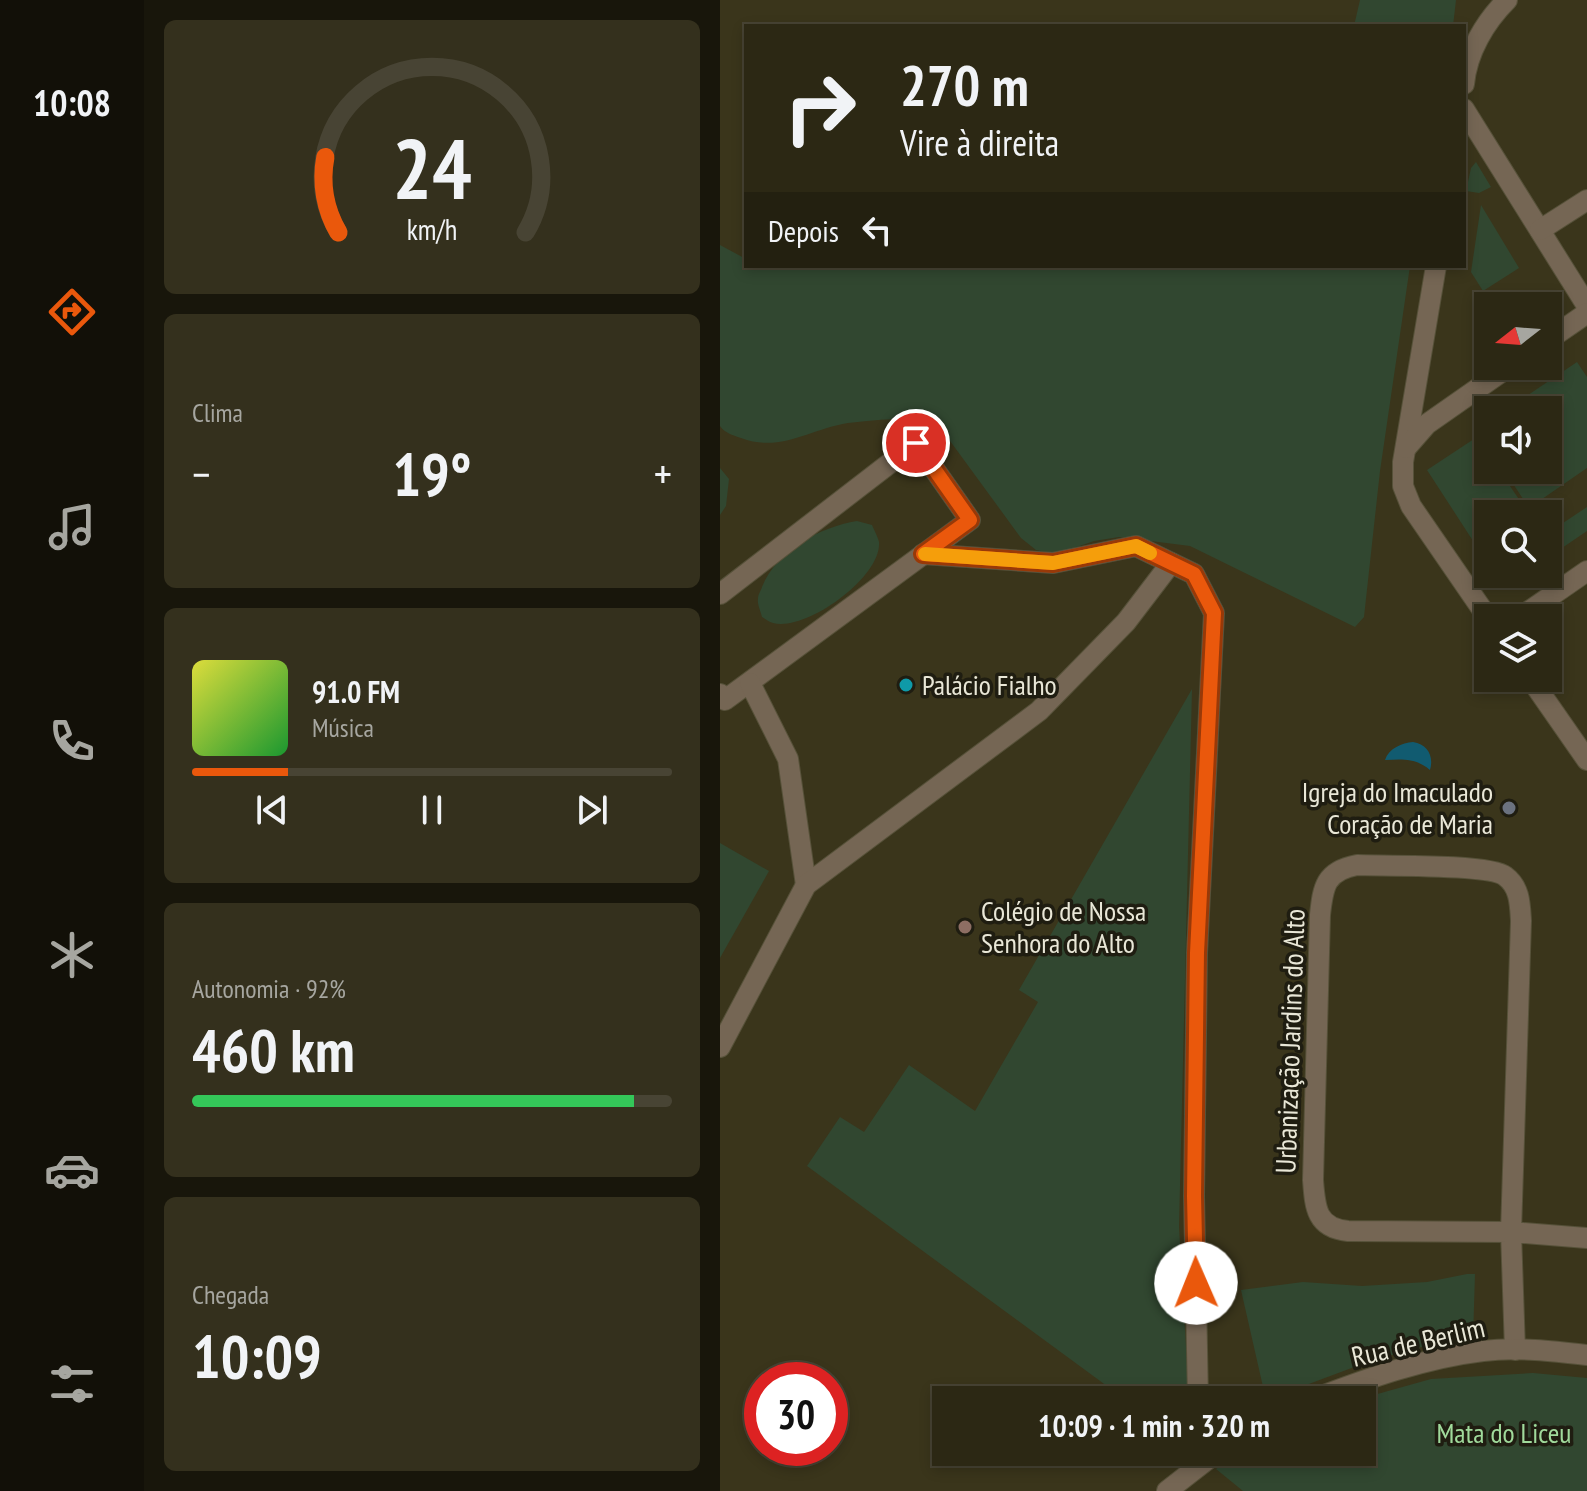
<!DOCTYPE html>
<html lang="pt">
<meta charset="utf-8">
<style>
:root{--surface:#2c2814;--page:#34301d;--text:#f1f3f6;--muted:#a6a6a0;--line:#484434;--accent:#ea580c}
body{margin:0;font-family:"PT Sans Narrow",sans-serif;background:var(--page);color:var(--text);height:100vh;display:flex;flex-direction:column;font-size:30px;white-space:nowrap}
*{box-sizing:border-box;margin:0}
p{font-size:26px;color:var(--muted)}
.icon{flex:none;width:44px;height:44px;fill:none;stroke:currentColor;stroke-width:2;stroke-linecap:round;stroke-linejoin:round}
.map{position:relative;flex:1;overflow:hidden}
.side{display:flex;flex-direction:column;gap:20px;padding:20px;background:#18160b;width:576px}
.side>*{flex:none}
.top-card{position:absolute;left:24px;top:24px;width:722px;height:244px;border-radius:0px;box-shadow:0 4px 12px #0003,0 0 0 2px var(--line);background:#2c2814;color:var(--text);overflow:hidden}
.needle{width:52px;rotate:253deg}
.tools{position:absolute;left:754px;top:292px;display:grid;gap:16px}
.tools a{display:grid;place-items:center;width:88px;height:88px;border-radius:0px;background:var(--surface);box-shadow:0 4px 12px #0003,0 0 0 2px var(--line);font-size:40px}
.speed{position:absolute;left:24px;top:1362px;display:flex;gap:16px;font-size:40px;font-weight:700;text-align:center}
.speed>*{display:grid;place-content:center;width:104px;height:104px;border-radius:50%;background:var(--surface);box-shadow:0 4px 12px #0003,0 0 0 2px var(--line);line-height:1}
.speed .limit{border:12px solid #d22;background:#fff;color:#111}
.pin{position:absolute;display:grid;place-items:center;width:68px;height:68px;color:#fff;margin:-34px;border:4px solid #fff;border-radius:50%;box-shadow:0 2px 8px #0007}
.me{position:absolute;width:88px;margin:-44px;rotate:359deg;stroke-linejoin:round;filter:drop-shadow(0 0 6px #0008)}
.turn{display:flex;align-items:center;gap:28px;height:168px;padding:0 24px;font-size:36px}
.turn .icon{width:104px;height:104px;stroke-width:2.5}
.turn b{display:block;font-size:56px;line-height:68px}
.then{display:flex;align-items:center;height:76px;padding:0 24px;background:#0003;gap:16px;font-size:30px}
.big{font-size:60px;font-weight:800;line-height:1.1}
.side .card{flex:1;display:flex;flex-direction:column;justify-content:center;gap:12px;min-width:0;padding:0 28px;border-radius:12px;background:var(--page)}
.side .dial{align-items:center;gap:0}
.dial svg{height:208px;overflow:visible;fill:none;stroke:var(--line);stroke-width:7;stroke-linecap:round;text-anchor:middle}
.dial text{fill:var(--text);stroke:none}
.song{display:flex;align-items:center;gap:24px}
.cover{width:96px;height:96px;border-radius:12px;background:linear-gradient(135deg,hsl(60 70% 55%),hsl(130 70% 35%))}
.played{height:8px;border-radius:4px;background:linear-gradient(90deg,var(--accent) 20%,var(--line) 20%)}
.keys{display:flex;justify-content:space-around;direction:ltr}
.heat{display:flex;justify-content:space-between;align-items:center;font-size:44px;direction:ltr}
.charge{height:12px;border-radius:6px;background:linear-gradient(90deg,#34c759 92%,var(--line) 0)}
.trip{position:absolute;left:212px;top:1386px;width:444px;height:80px;border-radius:0px;background:var(--surface);box-shadow:0 4px 12px #0003,0 0 0 2px var(--line);font-weight:800;line-height:80px;text-align:center}
main{display:flex;flex:1;min-height:0}
.tabs{display:flex;flex-direction:column;width:144px;justify-content:space-around;align-items:center;background:#121008;color:var(--muted)}
.tabs .icon{width:56px;height:56px}
.tabs .selected{color:var(--accent)}
.tabs b{font-size:36px;color:var(--text)}
.map>svg:first-child{display:block}
.green{fill:#314730}
.water{fill:#115b70}
.lines{fill:none;stroke-linecap:round;stroke-linejoin:round}
.street-casing{stroke:#565139;stroke-width:22}
.street{stroke:#756654;stroke-width:20}
.route-casing{stroke:#983908;stroke-width:20}
.route{stroke:#ea580c;stroke-width:14}
.slow{stroke:#f59e0b;stroke-width:14}
.culture-dot{fill:#0f9aa8;stroke:#1f1d11;stroke-width:3}
.worship-dot{fill:#6b7280;stroke:#1f1d11;stroke-width:3}
.education-dot{fill:#8d6e63;stroke:#1f1d11;stroke-width:3}
.labels{text-anchor:middle;stroke-width:7;stroke-linejoin:round;paint-order:stroke}
.poi-label{font-size:28px;fill:#e9e7d7;stroke:#1f1d11;text-anchor:start}
.street-label{font-size:28px;fill:#e9e7d7;stroke:#1f1d11}
.park-label{font-size:28px;fill:#a0da9b;stroke:#1f1d11}
</style>
<main>
<nav class="tabs">
<b>10:08</b>
<svg class="icon selected" aria-label="directions" viewBox="0 0 24 24"><path d="M12 3l9 9-9 9-9-9zM9 14v-3h6M13 9l2 2-2 2"/></svg>
<svg class="icon" aria-label="music" viewBox="0 0 24 24"><path d="M9 18V5l10-2v13"/><circle cx="6" cy="18" r="3"/><circle cx="16" cy="16" r="3"/></svg>
<svg class="icon" aria-label="phone" viewBox="0 0 24 24"><path d="M5 4h4l2 5-3 2q2 4 5 5l2-3 5 2v4C11 20 4 13 5 4z"/></svg>
<svg class="icon" aria-label="climate" viewBox="0 0 24 24"><path d="M12 3v18M4 7l16 10M4 17L20 7"/></svg>
<svg class="icon" aria-label="car" viewBox="0 0 24 24"><path d="M5 17H2v-5l4-1 3-4h7l3 4 3 1v5h-3M9 17h6M6 11h13"/><circle cx="7" cy="17" r="2"/><circle cx="17" cy="17" r="2"/></svg>
<svg class="icon" aria-label="filters" viewBox="0 0 24 24"><path d="M4 7h16M4 17h16"/><circle cx="9" cy="7" r="2"/><circle cx="15" cy="17" r="2"/></svg>
</nav>
<section class="side">
<div class="card dial"><svg viewBox="0 0 100 80">
<path d="M14 69A42 42 0 1 1 86 69"/>
<path d="M14 69A42 42 0 0 1 9 40" stroke="#ea580c"/>
<text x="50" y="56" font-size="32" font-weight="700">24</text>
<text x="50" y="72" font-size="11">km/h</text>
</svg></div>
<div class="card"><p>Clima</p>
<div class="heat"><a>−</a><b class="big">19°</b><a>+</a></div>
</div>
<div class="card">
<div class="song"><i class="cover"></i><div><b>91.0 FM</b><p>Música</p></div></div>
<div class="played"></div>
<div class="keys"><svg class="icon" aria-label="previous" viewBox="0 0 24 24"><path d="M18 5L8 12l10 7zM5 5v14"/></svg><svg class="icon" aria-label="pause" viewBox="0 0 24 24"><path d="M8 5v14M16 5v14"/></svg><svg class="icon" aria-label="next" viewBox="0 0 24 24"><path d="M6 5l10 7-10 7zM19 5v14"/></svg></div>
</div>
<div class="card"><p>Autonomia · 92%</p><b class="big">460 km</b><div class="charge"></div></div>
<div class="card"><p>Chegada</p><b class="big">10:09</b></div>
</section>
<div class="map">
<svg width="867" height="1491" viewBox="0 0 867 1491">
<rect width="100%" height="100%" fill="#3a351b"/>
<g class="green">
<path d="M640,0H736L733,26H634Z"/>
<path d="M756,162L771,187L759,193L746,191L751,168Z"/>
<path d="M761,205L799,268L763,291L751,272Z"/>
<path d="M0,245L26,259V266H690L660,471L644,617L635,627L470,546L399,537L374,541L351,549L330,553L316,550L301,538L214,419C185,418 157,419 128,423C90,429 60,453 21,438C12,435 5,433 0,426Z"/>
<path d="M857,362L867,377V468L809,508L784,470H828V410H786Z"/>
<path d="M757,437L768,453V470H779L809,514H768V564L707,470Z"/>
<path d="M0,468L9,479L6,506L0,515Z"/>
<path d="M867,507V531L842,548L831,531Z"/>
<path d="M137,521L152,525C154,530 158,537 159,542C162,577 86,632 53,623C49,622 46,619 42,617C41,612 37,604 38,599C38,594 41,591 42,587C57,550 100,527 137,521Z"/>
<path d="M472,689L459,1227L469,1398L457,1400H406L87,1166L120,1117L144,1132L189,1065L255,1111L318,1002L299,990Z"/>
<path d="M0,843L49,871L0,958Z"/>
<path d="M747,1274H755L753,1339L709,1345L653,1360L546,1400L521,1290L583,1282L642,1286L707,1282Z"/>
<path d="M813,1373L867,1378V1491H523L496,1469L524,1452H642V1400H636L711,1379Z"/>
</g>
<path class="water" d="M693,742C708,744 714,757 710,770C696,758 683,759 665,760C669,748 682,743 693,742Z"/>
<g class="lines">
<defs>
<g id="street">
<path d="M744,84C747,52 765,22 787,0"/>
<path d="M744,109L867,306"/>
<path d="M820,230L867,200"/>
<path d="M716,266L683,462V486L691,506L768,618"/>
<path d="M828,340L867,313"/>
<path d="M686,448L707,424L790,366"/>
<path d="M203,554L333,563L416,546L474,574L494,613L477,953L474,1196L478,1400"/>
<path d="M0,594L196,443L250,520L5,700L0,694"/>
<path d="M799,618L867,571"/>
<path d="M810,678L867,760"/>
<path d="M30,683L68,759L86,885"/>
<path d="M0,1047L86,885L319,711L406,622L451,563"/>
<path d="M795,1350L791,1232L801,921C800,904 800,887 785,876C770,864 662,866 637,865C605,871 603,887 600,915L593,1180C595,1207 596,1228 628,1231L791,1232L867,1238"/>
<path d="M591,1400C646,1379 704,1358 763,1351C797,1347 833,1351 867,1355"/>
<path d="M447,1491L497,1452"/>
</g>
</defs>
<use href="#street" class="street-casing"/>
<use href="#street" class="street"/>
</g>
<g class="lines">
<defs>
<path id="route" d="M196,443L250,520L203,554L333,563L416,546L474,574L494,613L477,953L474,1196L476,1283"/>
</defs>
<use href="#route" class="route-casing"/>
<use href="#route" class="route"/>
<path class="slow" d="M205,554L333,563L416,546L430,553"/>
</g>
<circle class="culture-dot" cx="186" cy="685" r="8"/>
<circle class="worship-dot" cx="789" cy="808" r="8"/>
<circle class="education-dot" cx="245" cy="927" r="8"/>
<g class="labels">
<g class="poi-label">
<text x="202" y="695">Palácio Fialho</text>
<text x="773" y="802" text-anchor="end">Igreja do Imaculado<tspan x="773" dy="32">Coração de Maria</tspan></text>
<text x="261" y="921">Colégio de Nossa<tspan x="261" dy="32">Senhora do Alto</tspan></text>
</g>
<g class="street-label">
<text transform="translate(570 1041) rotate(-88)" y="10">Urbanização Jardins do Alto</text>
<text transform="translate(698 1342) rotate(-13)" y="10">Rua de Berlim</text>
</g>
<g class="park-label">
<text x="784" y="1443">Mata do Liceu</text>
</g>
</g>
</svg>
<div class="tools">
<a><svg class="needle" viewBox="-14 -14 28 28"><path d="M0-13l5 13h-10z" fill="#e53935"/><path d="M0 13l5-13h-10z" fill="#a6a6a0"/></svg></a>
<a><svg class="icon" aria-label="sound" viewBox="0 0 24 24"><path d="M4 9h4l5-4v14l-5-4H4zM17 9q2 3 0 6"/></svg></a>
<a><svg class="icon" aria-label="search" viewBox="0 0 24 24"><circle cx="10" cy="10" r="6"/><path d="M15 15l6 6"/></svg></a>
<a><svg class="icon" aria-label="layers" viewBox="0 0 24 24"><path d="M12 4l9 5-9 5-9-5zM3 14l9 5 9-5"/></svg></a>
</div>
<div class="speed"><div class="limit">30</div></div>
<div class="pin" style="left:196px;top:443px;background:#d93025"><svg class="icon" aria-label="arrive" viewBox="0 0 24 24"><path d="M6 21V4h12l-3 4 3 4H6"/></svg></div>
<svg class="me" style="left:476px;top:1283px" viewBox="-20 -20 40 40"><circle r="19" fill="#fff"/><path d="M0-13L10 11 0 6-10 11z" fill="#ea580c"/></svg>
<div class="trip">10:09 · 1 min · 320 m</div>
<div class="top-card">
<div class="turn"><svg class="icon" aria-label="right" viewBox="0 0 24 24"><path d="M7 20v-9h11M14 6l5 5-5 5"/></svg><div><b>270 m</b>Vire à direita</div></div>
<div class="then">Depois<svg class="icon" aria-label="left" viewBox="0 0 24 24"><path d="M17 20v-9H6M10 6l-5 5 5 5"/></svg></div>
</div>
</div>
</main>
